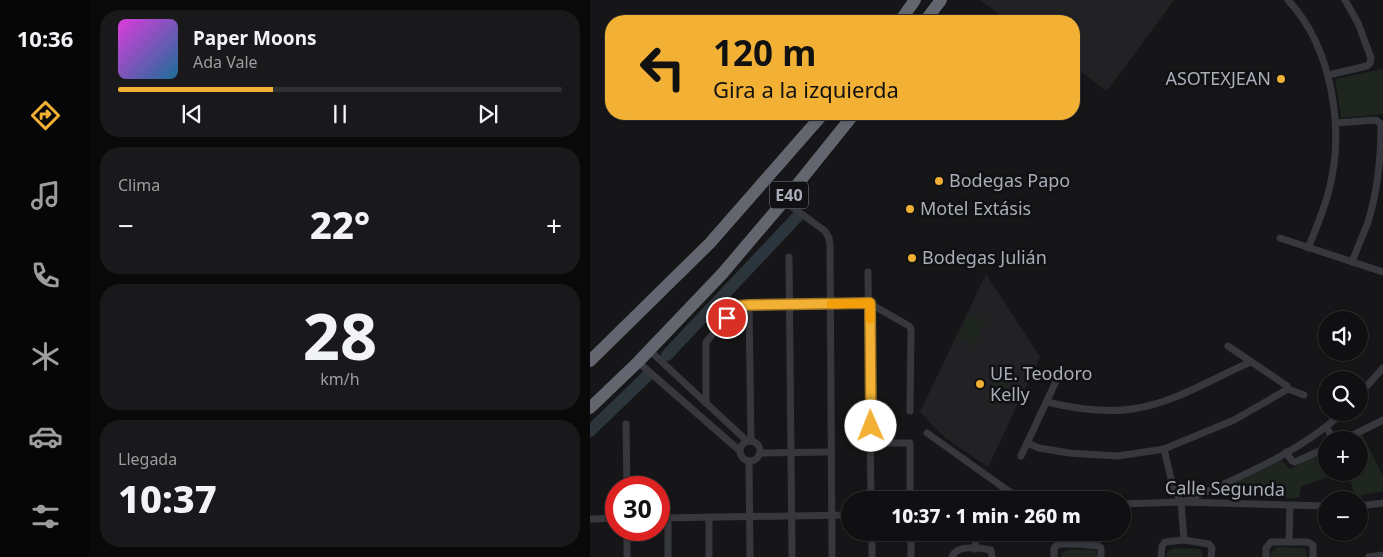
<!DOCTYPE html>
<html lang="es">
<meta charset="utf-8">
<style>
:root{--surface:#101012;--page:#19191b;--text:#f1f3f6;--muted:#9c9d9f;--line:#303032;--accent:#f2b134}
body{margin:0;font-family:"Noto Sans",sans-serif;background:var(--page);color:var(--text);height:100vh;display:flex;flex-direction:column;font-size:19px;white-space:nowrap}
*{box-sizing:border-box;margin:0}
p{font-size:16px;color:var(--muted)}
.icon{flex:none;width:28px;height:28px;fill:none;stroke:currentColor;stroke-width:2;stroke-linecap:round;stroke-linejoin:round}
.map{position:relative;flex:1;overflow:hidden}
.details{display:flex;flex-direction:column;gap:10px;padding:10px;background:#09090a;width:500px}
.details>*{flex:none}
.hud{position:absolute;left:15px;top:15px;width:475px;height:105px;border-radius:20px;box-shadow:0 1px 4px #0004,0 0 0 1px var(--line);background:#f2b134;color:#111;overflow:hidden}
.tools{position:absolute;left:728px;top:311px;display:grid;gap:10px}
.tools a{display:grid;place-items:center;width:50px;height:50px;border-radius:50%;background:var(--surface);box-shadow:0 1px 4px #0004,0 0 0 1px var(--line);font-size:25px}
.speed{position:absolute;left:15px;top:476px;display:flex;gap:10px;font-size:25px;font-weight:700;text-align:center}
.speed>*{display:grid;place-content:center;width:65px;height:65px;border-radius:50%;background:var(--surface);box-shadow:0 1px 4px #0004,0 0 0 1px var(--line);line-height:1}
.speed .limit{border:8px solid #d22;background:#fff;color:#111}
.pin{position:absolute;display:grid;place-items:center;width:42px;height:42px;color:#fff;margin:-21px;border:2px solid #fff;border-radius:50%;box-shadow:0 1px 5px #0007}
.me{position:absolute;width:55px;margin:-28px;rotate:359deg;stroke-linejoin:round;filter:drop-shadow(0 0 4px #0008)}
.turn{display:flex;align-items:center;gap:18px;height:105px;padding:0 25px;font-size:22px}
.turn .icon{width:65px;height:65px;stroke-width:2.5}
.turn b{display:block;font-size:35px;line-height:42px}
.big{font-size:38px;font-weight:800;line-height:1.1}
.details .tile{flex:1;display:flex;flex-direction:column;justify-content:center;gap:8px;min-width:0;padding:0 18px;border-radius:20px;background:var(--page)}
.details .dial{align-items:center;gap:0}
.dial b{font-size:65px;line-height:1}
.song{display:flex;align-items:center;gap:15px}
.cover{width:60px;height:60px;border-radius:8px;background:linear-gradient(135deg,hsl(300 70% 55%),hsl(200 70% 35%))}
.played{height:5px;border-radius:2px;background:linear-gradient(90deg,var(--accent) 35%,var(--line) 35%)}
.keys{display:flex;justify-content:space-around;direction:ltr}
.heat{display:flex;justify-content:space-between;align-items:center;font-size:28px;direction:ltr}
.trip{position:absolute;left:251px;top:491px;width:290px;height:50px;border-radius:25px;background:var(--surface);box-shadow:0 1px 4px #0004,0 0 0 1px var(--line);font-weight:800;line-height:50px;text-align:center}
main{display:flex;flex:1;min-height:0}
.tab-bar{display:flex;flex-direction:column;width:90px;justify-content:space-around;align-items:center;background:#060607;color:var(--muted)}
.tab-bar .icon{width:35px;height:35px}
.tab-bar .on{color:var(--accent)}
.tab-bar b{font-size:22px;color:var(--text)}
.map>svg:first-child{display:block}
.built{fill:#222225}
.green{fill:#1e261f}
.lines{fill:none;stroke-linecap:round;stroke-linejoin:round}
.river{stroke:#2c353c;stroke-width:12}
.street{stroke:#37383d;stroke-width:7}
.highway{stroke:#63666e;stroke-width:12}
.route-casing{stroke:#9d7322;stroke-width:12}
.route{stroke:#f2b134;stroke-width:9}
.slow{stroke:#f59e0b;stroke-width:9}
.poi-dot{fill:#f2b134;stroke:#111113;stroke-width:2}
.labels{text-anchor:middle;stroke-width:5;stroke-linejoin:round;paint-order:stroke}
.shield{fill:#111113;stroke:#7b7e86;stroke-width:1}
.shield-label{font-size:16px;font-weight:bold;fill:#a8adb8}
.poi-label{font-size:18px;fill:#a8adb8;stroke:#111113;text-anchor:start}
.street-label{font-size:18px;fill:#a8adb8;stroke:#111113}
</style>
<main>
<nav class="tab-bar">
<b>10:36</b>
<svg class="icon on" aria-label="directions" viewBox="0 0 24 24"><path d="M12 3l9 9-9 9-9-9zM9 14v-3h6M13 9l2 2-2 2"/></svg>
<svg class="icon" aria-label="music" viewBox="0 0 24 24"><path d="M9 18V5l10-2v13"/><circle cx="6" cy="18" r="3"/><circle cx="16" cy="16" r="3"/></svg>
<svg class="icon" aria-label="phone" viewBox="0 0 24 24"><path d="M5 4h4l2 5-3 2q2 4 5 5l2-3 5 2v4C11 20 4 13 5 4z"/></svg>
<svg class="icon" aria-label="climate" viewBox="0 0 24 24"><path d="M12 3v18M4 7l16 10M4 17L20 7"/></svg>
<svg class="icon" aria-label="car" viewBox="0 0 24 24"><path d="M5 17H2v-5l4-1 3-4h7l3 4 3 1v5h-3M9 17h6M6 11h13"/><circle cx="7" cy="17" r="2"/><circle cx="17" cy="17" r="2"/></svg>
<svg class="icon" aria-label="filters" viewBox="0 0 24 24"><path d="M4 7h16M4 17h16"/><circle cx="9" cy="7" r="2"/><circle cx="15" cy="17" r="2"/></svg>
</nav>
<section class="details">
<div class="tile">
<div class="song"><i class="cover"></i><div><b>Paper Moons</b><p>Ada Vale</p></div></div>
<div class="played"></div>
<div class="keys"><svg class="icon" aria-label="previous" viewBox="0 0 24 24"><path d="M18 5L8 12l10 7zM5 5v14"/></svg><svg class="icon" aria-label="pause" viewBox="0 0 24 24"><path d="M8 5v14M16 5v14"/></svg><svg class="icon" aria-label="next" viewBox="0 0 24 24"><path d="M6 5l10 7-10 7zM19 5v14"/></svg></div>
</div>
<div class="tile"><p>Clima</p>
<div class="heat"><a>−</a><b class="big">22°</b><a>+</a></div>
</div>
<div class="tile dial"><b>28</b><p>km/h</p></div>
<div class="tile"><p>Llegada</p><b class="big">10:37</b></div>
</section>
<div class="map">
<svg width="793" height="557" viewBox="0 0 793 557">
<rect width="100%" height="100%" fill="#161618"/>
<g class="built">
<path d="M390,0H584L517,91L484,67V21H419Z"/>
<path d="M396,274L450,357L398,467L361,442L349,432L330,412Z"/>
</g>
<g class="green">
<path d="M793,69V114L751,118L745,79Z"/>
<path d="M380,313L395,320L383,346L368,338Z"/>
<path d="M414,366L427,374L409,405L396,397Z"/>
<path d="M771,435L773,436L793,476V491L765,497L758,473L769,472V440H760Z"/>
<path d="M736,451V472L751,473L711,486L709,497L706,498L635,497L629,494L630,491L635,488L691,460L700,469Z"/>
<path d="M688,547L713,548L716,550L717,557H680L682,551Z"/>
<path d="M584,548L609,549L611,550L613,557H576L577,552Z"/>
<path d="M479,549L504,550L506,552L508,557H471L472,553Z"/>
</g>
<g class="lines">
<g class="river">
<path d="M77,355L208,216"/>
<path d="M0,431L57,376"/>
</g>
<g class="street">
<path d="M698,0C742,47 755,129 739,190C734,210 726,229 718,248"/>
<path d="M738,75L777,66L780,63L781,58L768,23L755,0"/>
<path d="M746,123L786,120L791,124C791,157 788,190 778,222C773,235 767,249 762,262"/>
<path d="M194,201L235,231L239,238L240,245L242,557"/>
<path d="M690,238L793,272"/>
<path d="M199,257L202,557"/>
<path d="M278,272L281,500"/>
<path d="M159,305L161,441"/>
<path d="M638,346L697,386L698,389L714,395"/>
<path d="M58,349L157,441"/>
<path d="M48,362L150,451"/>
<path d="M769,395L793,368"/>
<path d="M457,402C486,409 518,414 548,408C586,402 625,377 661,362"/>
<path d="M116,403V342L147,306L279,303L319,326L321,329L320,411"/>
<path d="M36,424L37,488"/>
<path d="M737,428L744,440"/>
<path d="M337,433L431,500"/>
<path d="M753,440L793,420"/>
<circle cx="160" cy="451" r="10"/>
<path d="M281,443H320V500"/>
<path d="M437,443L449,448L479,453L528,456L574,449L644,420L698,389"/>
<path d="M574,449L582,483L591,502L594,540"/>
<path d="M696,452L702,461L705,462L736,448"/>
<path d="M170,453L241,452"/>
<path d="M431,456L468,377"/>
<path d="M159,461L160,557"/>
<path d="M595,501C648,478 711,452 753,412"/>
<path d="M532,504L591,502L736,506"/>
<path d="M769,506L793,503"/>
<path d="M119,517V557"/>
<path d="M69,518L260,515"/>
<path d="M78,518V557"/>
<path d="M0,519L26,518"/>
<path d="M37,530V557"/>
<path d="M282,532V557"/>
<path d="M321,532V557"/>
<path d="M699,542L700,505"/>
<path d="M488,544V532"/>
<path d="M385,549L386,532"/>
<path d="M362,557C366,544 390,548 401,550L402,557"/>
<path d="M464,557V548L468,544H488L509,546L511,548V557"/>
<path d="M571,557L572,546L575,542L594,540L619,544L622,548L621,557"/>
<path d="M676,557V548L681,542H718L723,545V557"/>
<path d="M779,557L793,555"/>
</g>
<g class="highway">
<path d="M310,21L325,0"/>
<path d="M335,21L351,0"/>
<path d="M0,361L120,243L233,114"/>
<path d="M0,408L48,362L132,274L194,201L264,114"/>
</g>
</g>
<g class="lines">
<defs>
<path id="route" d="M137,318L147,306L159,305L280,303L281,426"/>
</defs>
<use href="#route" class="route-casing"/>
<use href="#route" class="route"/>
<path class="slow" d="M241,304L280,303V319"/>
</g>
<g class="poi-dot">
<circle cx="691" cy="79" r="5"/>
<circle cx="349" cy="181" r="5"/>
<circle cx="320" cy="209" r="5"/>
<circle cx="322" cy="258" r="5"/>
<circle cx="390" cy="384" r="5"/>
</g>
<g class="labels">
<rect class="shield" x="180" y="181.5" width="38" height="27" rx="4"/>
<g class="shield-label">
<text x="199" y="201">E40</text>
</g>
<g class="poi-label">
<text x="681" y="85" text-anchor="end">ASOTEXJEAN</text>
<text x="359" y="187">Bodegas Papo</text>
<text x="330" y="215">Motel Extásis</text>
<text x="332" y="264">Bodegas Julián</text>
<text x="400" y="380">UE. Teodoro<tspan x="400" dy="21">Kelly</tspan></text>
</g>
<g class="street-label">
<text transform="translate(635 489) rotate(1)" y="6">Calle Segunda</text>
</g>
</g>
</svg>
<div class="tools">
<a><svg class="icon" aria-label="sound" viewBox="0 0 24 24"><path d="M4 9h4l5-4v14l-5-4H4zM17 9q2 3 0 6"/></svg></a>
<a><svg class="icon" aria-label="search" viewBox="0 0 24 24"><circle cx="10" cy="10" r="6"/><path d="M15 15l6 6"/></svg></a>
<a>+</a>
<a>−</a>
</div>
<div class="speed"><div class="limit">30</div></div>
<div class="pin" style="left:137px;top:318px;background:#d93025"><svg class="icon" aria-label="arrive" viewBox="0 0 24 24"><path d="M6 21V4h12l-3 4 3 4H6"/></svg></div>
<svg class="me" style="left:281px;top:426px" viewBox="-20 -20 40 40"><circle r="19" fill="#fff"/><path d="M0-13L10 11 0 6-10 11z" fill="#f2b134"/></svg>
<div class="trip">10:37 · 1 min · 260 m</div>
<div class="hud">
<div class="turn"><svg class="icon" aria-label="left" viewBox="0 0 24 24"><path d="M17 20v-9H6M10 6l-5 5 5 5"/></svg><div><b>120 m</b>Gira a la izquierda</div></div>
</div>
</div>
</main>
